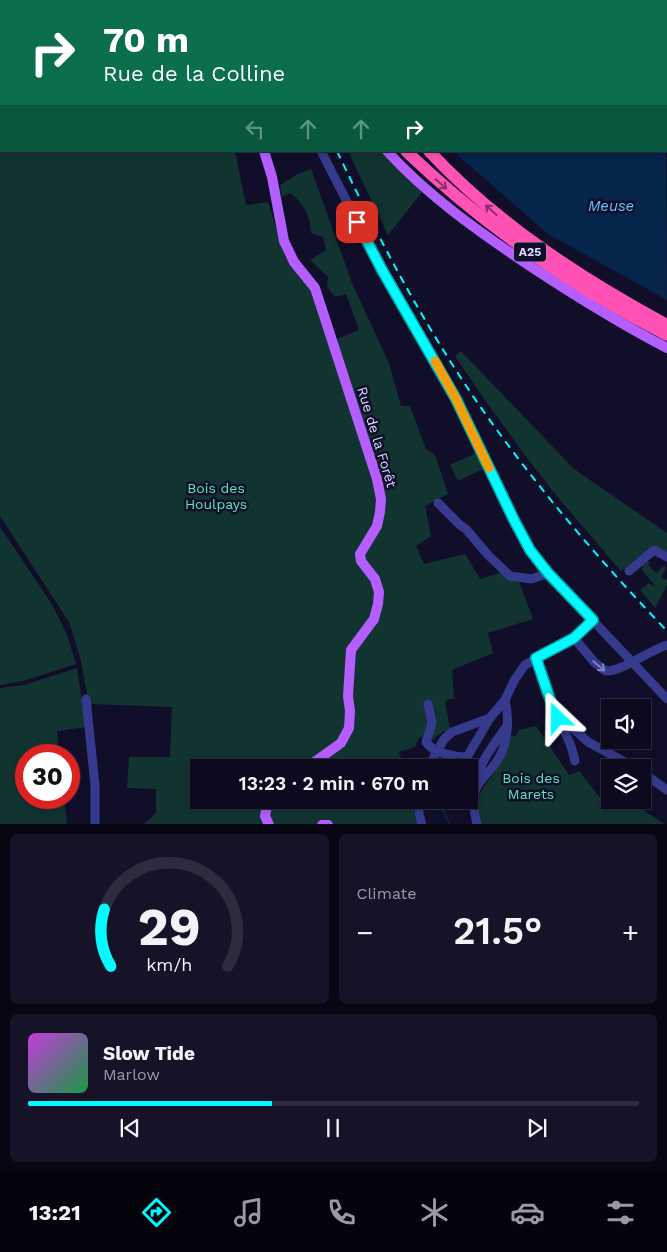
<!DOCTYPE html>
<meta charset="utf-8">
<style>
:root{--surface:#0d0a20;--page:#161329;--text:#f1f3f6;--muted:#9a9aa5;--line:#2d2b3e;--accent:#03fbff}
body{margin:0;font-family:"Work Sans",sans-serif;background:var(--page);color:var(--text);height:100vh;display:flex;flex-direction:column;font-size:19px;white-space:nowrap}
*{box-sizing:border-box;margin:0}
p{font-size:16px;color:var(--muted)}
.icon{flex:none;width:28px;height:28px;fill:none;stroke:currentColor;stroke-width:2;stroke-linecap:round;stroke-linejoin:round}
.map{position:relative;height:824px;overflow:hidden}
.sheet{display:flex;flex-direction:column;gap:10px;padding:10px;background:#070612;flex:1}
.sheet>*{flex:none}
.top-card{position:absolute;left:0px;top:0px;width:668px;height:152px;box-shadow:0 2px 8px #0003,0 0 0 1px var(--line);background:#0b6e4f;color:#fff;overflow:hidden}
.fabs{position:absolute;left:601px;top:699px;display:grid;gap:10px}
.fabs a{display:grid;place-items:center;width:50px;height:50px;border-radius:0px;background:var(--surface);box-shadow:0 2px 8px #0003,0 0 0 1px var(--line);font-size:25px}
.speed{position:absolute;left:15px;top:744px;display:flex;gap:10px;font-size:25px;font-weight:700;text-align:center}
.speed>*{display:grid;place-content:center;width:65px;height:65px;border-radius:50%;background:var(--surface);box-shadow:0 2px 8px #0003,0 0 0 1px var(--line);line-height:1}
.speed .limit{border:8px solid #d22;background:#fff;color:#111}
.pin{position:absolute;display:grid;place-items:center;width:42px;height:42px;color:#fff;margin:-21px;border-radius:10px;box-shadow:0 2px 8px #0006}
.me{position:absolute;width:55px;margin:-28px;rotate:337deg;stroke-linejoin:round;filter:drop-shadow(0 0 4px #0008)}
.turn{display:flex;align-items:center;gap:18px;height:105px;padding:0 20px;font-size:22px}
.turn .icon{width:65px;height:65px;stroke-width:2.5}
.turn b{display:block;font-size:35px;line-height:42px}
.lanes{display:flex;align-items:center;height:48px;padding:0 20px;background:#0003;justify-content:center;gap:25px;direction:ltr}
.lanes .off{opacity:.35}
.big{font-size:38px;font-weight:600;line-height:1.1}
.sheet .tile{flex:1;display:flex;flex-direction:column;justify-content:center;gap:8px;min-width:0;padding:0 18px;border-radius:8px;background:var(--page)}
.sheet .dial{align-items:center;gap:0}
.dial svg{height:130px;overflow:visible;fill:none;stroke:var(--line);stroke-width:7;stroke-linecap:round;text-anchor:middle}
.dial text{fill:var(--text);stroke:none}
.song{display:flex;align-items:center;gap:15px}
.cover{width:60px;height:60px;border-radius:8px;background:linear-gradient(135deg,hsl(290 70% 55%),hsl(140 70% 35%))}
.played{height:5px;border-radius:2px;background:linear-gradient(90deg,var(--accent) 40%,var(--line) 40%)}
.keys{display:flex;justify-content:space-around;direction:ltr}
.heat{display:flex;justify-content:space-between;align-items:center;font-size:28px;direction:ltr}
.sheet .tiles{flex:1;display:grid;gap:10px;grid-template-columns:1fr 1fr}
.tile:last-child{grid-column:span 2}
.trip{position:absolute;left:190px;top:759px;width:288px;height:50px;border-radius:0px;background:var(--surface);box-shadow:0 2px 8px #0003,0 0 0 1px var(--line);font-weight:600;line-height:50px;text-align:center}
.dock{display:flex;height:80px;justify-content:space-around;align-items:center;background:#05040d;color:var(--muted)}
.dock .icon{width:35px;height:35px}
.dock .selected{color:var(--accent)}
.dock b{font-size:22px;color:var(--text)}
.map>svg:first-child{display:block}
.green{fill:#113430}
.water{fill:#06254b}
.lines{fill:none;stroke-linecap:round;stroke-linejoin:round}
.stream{stroke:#06254b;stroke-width:2}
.minor{stroke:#363a8c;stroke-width:9}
.major{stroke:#b55eff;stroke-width:10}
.highway{stroke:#ff52b4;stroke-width:12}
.rail{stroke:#03fbff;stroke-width:2;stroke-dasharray:8 6;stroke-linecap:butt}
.oneway{stroke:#88306f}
.oneway2{stroke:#7f81c0}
.route-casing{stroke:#02a3a6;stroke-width:12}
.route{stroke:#03fbff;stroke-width:9}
.slow{stroke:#f59e0b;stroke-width:9}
.labels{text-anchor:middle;stroke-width:5;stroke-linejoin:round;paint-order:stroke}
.shield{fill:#110e2a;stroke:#9c9bbf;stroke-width:1}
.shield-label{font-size:12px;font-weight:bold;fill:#d8d7ff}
.street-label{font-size:14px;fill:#d8d7ff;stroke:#110e2a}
.park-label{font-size:14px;fill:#59e9b9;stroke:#110e2a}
.water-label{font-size:15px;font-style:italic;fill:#65c5ff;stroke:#110e2a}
</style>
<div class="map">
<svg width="667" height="825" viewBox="0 0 667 825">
<rect width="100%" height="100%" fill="#110e2a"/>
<g class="green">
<path d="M0,0H181V1H1V151H235L246,205L268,202L285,256L312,291L329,342L359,330L346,294L335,297L327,287L328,277L310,260L326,250L323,237L311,233C310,215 305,205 290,193L282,197L280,185L298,174L311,169L352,283L389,363L401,406H410L426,449L435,455L448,494L425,506L431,536L416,546L424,564L465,554L480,579L503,572L519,581L533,619L488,633L493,653L452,670L454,699H449L445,702L450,728L438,735L431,741L424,736L419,738L415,747L399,752L404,766L400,768H199V800H414V815L417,824H144L156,813V789L127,788L129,757H170L172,707L89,704L80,657L69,622L0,516Z"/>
<path d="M348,151H384L423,191L388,235Z"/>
<path d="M461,351L574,469L667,533V552L653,545L621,571L560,500L530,462L482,396L455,356Z"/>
<path d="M476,453L483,469L458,481L450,465Z"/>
<path d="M0,527L53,606L67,635L76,664L23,681L0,685Z"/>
<path d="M648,561L650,563L648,565L656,573L664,566L666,568L661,577L667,580V585L655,608L640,590L649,583L656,587L641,569L644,567L642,566Z"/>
<path d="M77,668L86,727L57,731L59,755H26V798H64L67,824H0V688L24,685Z"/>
<path d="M536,726L569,775L579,771L609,809L620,800H627L665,824H481C475,791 480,794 497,768C503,759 507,746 511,736H516L519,730Z"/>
</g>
<path class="water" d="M666,131L667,300L548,234L453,151H666Z"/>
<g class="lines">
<g class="stream">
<path d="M453,768L459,759"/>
<path d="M438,800L450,825"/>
</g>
<g class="minor">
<path d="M321,151L382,270L456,399L514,520L530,550L548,573L667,699"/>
<path d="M438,503L460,525L466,529L488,555L510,576L532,579L548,573"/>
<path d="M629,571L654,550L667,557"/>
<path d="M574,638L595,663L606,671C622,672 649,650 667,645"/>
<path d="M536,658L552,705L557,714L588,742L636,768"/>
<path d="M86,699L95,785V825"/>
<path d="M428,704L432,723L426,742C433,753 454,757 467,757L490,718"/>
<path d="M557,715L571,746L575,761"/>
<path d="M428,768L444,739L452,732L490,718L505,700L515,679L525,665L574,638L593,620"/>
<path d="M642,772L667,790"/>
<path d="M476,788C477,763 493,747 506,727"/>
<path d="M419,800V814L422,825"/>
<path d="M477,825C475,814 471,800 476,789C479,780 489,772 495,764C508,747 510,721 505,700"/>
</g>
<g class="major">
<path d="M215,0V1"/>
<path d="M252,0V1"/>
<path d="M264,151L272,177L284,241L294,262L315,288L377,479L381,499L380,512L377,526L360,554L361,561L375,579L379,592L378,604L374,619L351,650L348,696L350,711L349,728L341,743L306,768"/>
<path d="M387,151C428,196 479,232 530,266C574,295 619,323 667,348"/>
<path d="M268,800L265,816L269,825"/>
<path d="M322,825H328"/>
</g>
<g class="highway">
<path d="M287,0L288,1"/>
<path d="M311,0V1"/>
<path d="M406,151C483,225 572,286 667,335"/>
<path d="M429,151C497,224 580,278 667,325"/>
</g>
<g class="rail">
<path d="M269,0L270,1"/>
<path d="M337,151C378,238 423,323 477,402C534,484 598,559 667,631"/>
</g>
</g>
<defs><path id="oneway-shaft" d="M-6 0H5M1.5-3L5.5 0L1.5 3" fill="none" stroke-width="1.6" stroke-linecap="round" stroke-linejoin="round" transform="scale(1.25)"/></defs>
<g class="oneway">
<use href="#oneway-shaft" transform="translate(441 184) rotate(41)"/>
<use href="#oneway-shaft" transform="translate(491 210) rotate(-138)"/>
</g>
<use class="oneway2" href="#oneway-shaft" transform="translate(599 666) rotate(40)"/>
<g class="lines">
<defs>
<path id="route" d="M357,222L382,270L456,399L514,520L530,550L548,573L593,620L574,638L536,658L552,705L558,718"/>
</defs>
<use href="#route" class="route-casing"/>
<use href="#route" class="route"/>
<path class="slow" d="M435,361L456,399L489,468"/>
</g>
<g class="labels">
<rect class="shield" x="514" y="242.5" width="32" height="19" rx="4"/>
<g class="shield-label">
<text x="530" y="256">A25</text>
</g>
<g class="street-label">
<text transform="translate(377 437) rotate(73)" y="5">Rue de la Forêt</text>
</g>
<g class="park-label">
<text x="216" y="493">Bois des<tspan x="216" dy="16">Houlpays</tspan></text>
<text x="531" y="783">Bois des<tspan x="531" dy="16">Marets</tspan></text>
</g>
<g class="water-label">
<text x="611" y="211">Meuse</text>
</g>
</g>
</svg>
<div class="fabs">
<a><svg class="icon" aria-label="sound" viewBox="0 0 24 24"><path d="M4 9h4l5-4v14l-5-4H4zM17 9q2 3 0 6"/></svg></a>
<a><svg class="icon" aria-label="layers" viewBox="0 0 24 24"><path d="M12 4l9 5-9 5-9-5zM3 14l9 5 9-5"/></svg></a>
</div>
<div class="speed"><div class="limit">30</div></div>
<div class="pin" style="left:357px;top:222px;background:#d93025"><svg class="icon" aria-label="arrive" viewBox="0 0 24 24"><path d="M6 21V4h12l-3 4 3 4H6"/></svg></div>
<svg class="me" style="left:558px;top:718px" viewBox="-20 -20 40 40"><path d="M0-17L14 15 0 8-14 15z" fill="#03fbff" stroke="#fff" stroke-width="4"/></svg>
<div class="trip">13:23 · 2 min · 670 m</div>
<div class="top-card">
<div class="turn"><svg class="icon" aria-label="right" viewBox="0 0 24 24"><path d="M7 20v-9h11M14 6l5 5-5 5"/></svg><div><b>70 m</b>Rue de la Colline</div></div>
<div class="lanes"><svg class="icon off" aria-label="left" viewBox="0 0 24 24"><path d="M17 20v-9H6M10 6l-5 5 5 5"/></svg><svg class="icon off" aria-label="ahead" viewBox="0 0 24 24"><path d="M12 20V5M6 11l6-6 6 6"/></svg><svg class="icon off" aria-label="ahead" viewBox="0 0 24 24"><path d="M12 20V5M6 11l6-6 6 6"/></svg><svg class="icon" aria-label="right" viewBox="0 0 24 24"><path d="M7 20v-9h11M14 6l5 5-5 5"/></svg></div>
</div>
</div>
<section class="sheet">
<div class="tiles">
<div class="tile dial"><svg viewBox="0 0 100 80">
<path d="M14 69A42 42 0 1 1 86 69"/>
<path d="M14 69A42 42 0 0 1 10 34" stroke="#03fbff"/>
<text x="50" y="56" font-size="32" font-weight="700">29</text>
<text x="50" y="72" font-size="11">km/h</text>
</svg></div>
<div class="tile"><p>Climate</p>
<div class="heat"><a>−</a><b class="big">21.5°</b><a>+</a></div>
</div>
<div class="tile">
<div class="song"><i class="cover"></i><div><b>Slow Tide</b><p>Marlow</p></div></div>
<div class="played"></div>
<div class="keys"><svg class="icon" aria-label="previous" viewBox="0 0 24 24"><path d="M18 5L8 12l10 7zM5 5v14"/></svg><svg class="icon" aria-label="pause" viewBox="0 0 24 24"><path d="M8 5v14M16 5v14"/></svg><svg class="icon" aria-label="next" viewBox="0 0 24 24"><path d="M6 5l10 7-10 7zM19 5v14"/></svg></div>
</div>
</div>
</section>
<nav class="dock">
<b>13:21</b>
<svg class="icon selected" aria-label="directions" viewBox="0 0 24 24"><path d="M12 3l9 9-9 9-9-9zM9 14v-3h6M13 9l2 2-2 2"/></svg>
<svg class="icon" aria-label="music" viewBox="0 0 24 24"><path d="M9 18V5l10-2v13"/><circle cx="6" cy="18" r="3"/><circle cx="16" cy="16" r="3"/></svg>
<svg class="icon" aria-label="phone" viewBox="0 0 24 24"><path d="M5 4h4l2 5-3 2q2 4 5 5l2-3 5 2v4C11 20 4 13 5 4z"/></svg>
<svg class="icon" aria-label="climate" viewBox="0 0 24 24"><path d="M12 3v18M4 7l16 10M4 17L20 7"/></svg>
<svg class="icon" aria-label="car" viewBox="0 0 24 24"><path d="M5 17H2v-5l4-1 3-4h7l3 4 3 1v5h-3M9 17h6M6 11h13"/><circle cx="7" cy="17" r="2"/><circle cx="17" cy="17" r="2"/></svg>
<svg class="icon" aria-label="filters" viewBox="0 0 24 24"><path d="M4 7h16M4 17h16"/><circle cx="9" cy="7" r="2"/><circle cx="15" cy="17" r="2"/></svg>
</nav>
